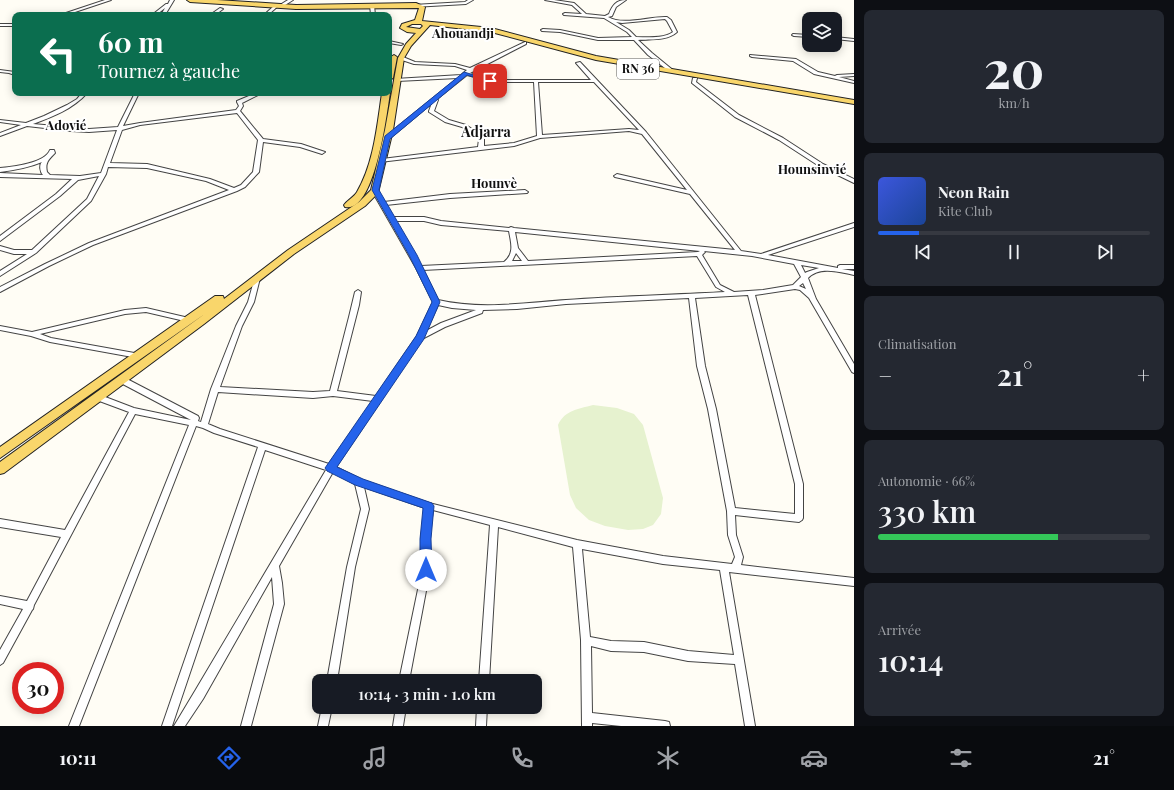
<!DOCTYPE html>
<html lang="fr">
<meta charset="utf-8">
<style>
:root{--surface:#171b24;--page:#242831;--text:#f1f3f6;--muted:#9ea1a6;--line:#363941;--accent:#2563eb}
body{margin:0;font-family:"Playfair Display",serif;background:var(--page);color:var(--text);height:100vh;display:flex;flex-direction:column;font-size:15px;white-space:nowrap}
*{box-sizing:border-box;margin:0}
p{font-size:13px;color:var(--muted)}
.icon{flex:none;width:22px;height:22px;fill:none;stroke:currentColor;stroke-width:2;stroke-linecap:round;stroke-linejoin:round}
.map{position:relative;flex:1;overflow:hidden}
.details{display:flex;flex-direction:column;gap:10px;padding:10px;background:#0d0f14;width:320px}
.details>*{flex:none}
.top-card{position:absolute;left:12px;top:12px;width:380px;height:84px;border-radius:8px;box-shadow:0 2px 10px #0003;background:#0b6e4f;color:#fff;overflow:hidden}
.buttons{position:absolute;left:802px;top:12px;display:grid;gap:8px}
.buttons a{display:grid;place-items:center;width:40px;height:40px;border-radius:8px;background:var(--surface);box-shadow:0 2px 10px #0003;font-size:20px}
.speed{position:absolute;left:12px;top:662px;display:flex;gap:8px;font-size:20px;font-weight:700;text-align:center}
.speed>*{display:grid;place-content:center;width:52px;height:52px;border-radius:50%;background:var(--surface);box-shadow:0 2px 10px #0003;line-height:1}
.speed .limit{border:6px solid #d22;background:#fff;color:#111}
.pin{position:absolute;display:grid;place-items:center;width:34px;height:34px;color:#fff;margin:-17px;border-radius:8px;box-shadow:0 2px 6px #0006}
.me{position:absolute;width:44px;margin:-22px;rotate:0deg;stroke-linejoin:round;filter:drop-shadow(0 0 3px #0008)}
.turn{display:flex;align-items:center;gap:14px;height:84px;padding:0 20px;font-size:18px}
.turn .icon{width:52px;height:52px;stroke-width:2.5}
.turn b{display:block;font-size:28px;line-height:34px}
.big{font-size:30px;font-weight:600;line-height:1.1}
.details .card{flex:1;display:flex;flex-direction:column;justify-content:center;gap:6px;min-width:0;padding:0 14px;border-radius:8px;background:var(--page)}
.details .dial{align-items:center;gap:0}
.dial b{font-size:52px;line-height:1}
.song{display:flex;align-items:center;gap:12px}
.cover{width:48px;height:48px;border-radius:6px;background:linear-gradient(135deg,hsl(230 70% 55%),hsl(220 70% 35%))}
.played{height:4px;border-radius:2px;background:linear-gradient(90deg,var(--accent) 15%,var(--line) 15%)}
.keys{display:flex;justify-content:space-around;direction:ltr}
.heat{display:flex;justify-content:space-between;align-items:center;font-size:22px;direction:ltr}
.charge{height:6px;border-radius:3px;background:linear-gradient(90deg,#34c759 66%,var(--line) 0)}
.trip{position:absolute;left:312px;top:674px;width:230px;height:40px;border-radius:8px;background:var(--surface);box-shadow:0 2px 10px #0003;font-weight:600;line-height:40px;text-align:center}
.dock{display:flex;height:64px;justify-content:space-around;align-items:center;background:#090b0e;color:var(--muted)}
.dock .icon{width:28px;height:28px}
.dock .current{color:var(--accent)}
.dock b{font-size:18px;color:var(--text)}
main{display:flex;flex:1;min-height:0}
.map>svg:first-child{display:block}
.pitch{fill:#e6f2cf}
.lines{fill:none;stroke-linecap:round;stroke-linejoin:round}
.street-casing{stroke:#444;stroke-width:2}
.primary-casing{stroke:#222;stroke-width:2}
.street{fill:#fff;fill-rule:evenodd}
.primary{fill:#f9d66b;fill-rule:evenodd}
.route{fill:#2563eb;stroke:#184099}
.labels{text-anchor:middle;stroke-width:4;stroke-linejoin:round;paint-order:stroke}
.shield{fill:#fff;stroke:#585858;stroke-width:1}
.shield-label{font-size:12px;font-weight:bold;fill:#111}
.far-quarter-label{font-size:13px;font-weight:bold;fill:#111;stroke:#fff}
.far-district-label{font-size:14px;font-weight:bold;fill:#111;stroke:#fff}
</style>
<main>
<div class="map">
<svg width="854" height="726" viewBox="0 0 854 726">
<rect width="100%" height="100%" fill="#fffdf5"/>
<path class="pitch" d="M593,405L617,408L634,414L643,425L663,498L661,514L653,525L643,529L628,530L605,526L589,520L576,508L570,495L558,425C565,410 578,409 593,405Z"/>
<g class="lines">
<defs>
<g id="street">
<path d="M105,0H111L66,15H60Z"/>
<path d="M170,0H174L165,15H161L165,8L156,15H152L166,4H168Z"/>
<path d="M288,0H293L282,7H280V5Z"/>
<path d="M468,0H473L466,4L413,7L411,6L413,5L465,2Z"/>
<path d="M545,0H554L574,3L586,14L605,16L609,14C612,6 616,0 626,0L616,7L612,16L608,17C623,26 651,16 667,17L671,20L677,32C667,41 651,39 638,40L652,53L674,71L670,72L648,55L634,40H598L560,32L542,31L541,30L543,29L560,30L598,38L632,37L627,32L604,18L564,15L563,14L565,13L582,14L572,5ZM665,19L667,21L673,32C663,39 648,37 636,37L629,30L616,22L622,23Z"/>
<path d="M372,4L374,5L375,15H371L370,5Z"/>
<path d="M275,5L278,6L268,15H264Z"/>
<path d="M220,8L223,9L215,15H210Z"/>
<rect x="0" y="24" width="15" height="2"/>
<path d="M793,34L809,35V37L794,36L792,35Z"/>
<path d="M835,37L854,39V41L835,39Z"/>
<path d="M389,41L403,44L401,45L389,43Z"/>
<path d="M525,42H526V44L470,73L494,80H591L576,63L580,62L646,132L741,251L761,254L854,223V227L768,255L838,268V266L840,265H854V269H842L854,271V275C839,272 820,266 808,278L816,299L854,364V373L852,372L809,298L800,290L795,289L755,295L803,484V518L802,520L799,522L735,515L736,535L743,557L741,565L854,578V586L729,572L755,726H745L735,664L688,661L644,652L611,651L591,646L592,713L665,721L669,722L670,726H621L592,723V726H582L581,640L573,547L498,527L489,681H479L490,525L433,510L429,539V575L409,681H399L421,575V539L425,508L364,487L369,509L355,567L337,681H327L347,567L361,509L355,484L333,472L279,566L282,583L284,604L251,726H241L274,604L272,577L203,699L185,726H174L195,691L326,470L265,450L172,726H162L258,447L214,433L203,428L196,426L79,726H69L189,425L135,414L34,605L33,609L32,610L3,663L0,665V650L23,609L0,604V596L27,601L61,537L0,527V519L65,530L129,412L94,399L93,397L94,395H100L134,408L191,420L119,382L118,380L119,378H125L198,416L199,418L198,421L201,422L211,389L236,326L248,302L255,277H259L260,278L254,302L242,326L220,387L313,392L330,391L349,317L355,292L358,290L361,292L359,305L337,391L376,396L417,336L433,302L416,268L372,191L373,190H377L384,202L450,194L525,190L528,192L527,193L450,198L386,205L393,217H424L441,221L509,228L511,227L514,228L735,250L690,194L615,177L614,176L617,174L687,190L642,134L629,131L540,138L514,146L380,162V160L382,159L478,147L479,139L462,127L445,122L429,112V111L432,103L389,139H385V137L458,78L397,81H395V79L461,75L467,70L455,66L414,64L399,59V57H403L415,62L455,64L470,68ZM467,75L494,82H534L537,136L514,143L484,146V137L466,125L449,120L434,111L438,100L437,99ZM538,82H594L639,130L629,129L542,135ZM395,221H424L441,225L509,231C511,243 515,253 504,262L421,266ZM515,232L700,251L698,252L528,261L518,248ZM704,251L752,256L794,264L801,277L793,285L763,290L734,292L720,285L702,255L705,252ZM516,253L522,261H512ZM697,256L716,287L725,292C672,295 619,296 566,300C523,303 481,310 438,300L423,270ZM801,265L819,268L807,272L805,273ZM803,283L806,289L799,286ZM748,295L795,484V514L735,508L716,409L705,366L695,298ZM689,298L697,366L708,409L727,511L728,535L735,557L732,564L663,556L577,540L429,503L362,480L336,467L422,339L445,327L482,313L483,310L517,309L566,304ZM438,305L452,308L476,310L441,323L426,331ZM218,392L313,398L333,396L373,401L329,464L220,429L208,424ZM582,549L663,564L720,570L734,655L688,651L644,642L611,641L590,637Z"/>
<path d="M750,55L796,59L818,72L835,76L837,75L854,74V76L839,77L854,81V83L814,74L793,61L752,57L750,56Z"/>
<path d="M0,70L15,72V75L9,73L0,72Z"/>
<path d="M693,78H697L696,82L739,115L783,138L823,164L854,179V183L819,166L779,140L735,117L692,83Z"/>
<path d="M82,93H87C73,109 52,117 33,124L89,129L118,127L135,93H139L123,126L140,123L236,110L239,106L237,102V101L256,93H262L242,103L243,106L240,111L263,139L301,144L325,152L322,154L300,147L263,142L259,172L245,187L237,191L93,245L49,266L0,292V287L45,264L89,243L229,190L206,181L147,168L108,167L106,174L91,201L36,253L0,276V271L27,254H14L0,250V246L14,250H32L87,199L99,176L78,180L60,196L0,241V236L56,194L72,179L0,177V173L43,175C40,172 39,165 42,162C28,168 14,170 0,172V168C13,167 45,163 50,150H54L55,153C48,160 45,163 47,172L50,175L80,176L101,173L117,130L89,132L71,131L27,126L0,136V133L21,125L0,122V120L26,123L44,116L67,105L77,99ZM237,113L258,140L253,172L241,185L234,188L210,179L147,164L110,163L122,130L140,125Z"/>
<path d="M146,308L189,318L192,320L189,322L146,312L125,314L40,334L51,338L140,354L141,356L140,358H138L50,342L31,336L0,330V326L32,332L125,310Z"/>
<path d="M322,707H332L328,726H318Z"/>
<path d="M396,707H406L403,726H393Z"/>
<path d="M477,707H487L486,726H476Z"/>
</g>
<g id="primary">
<path d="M187,0H217L296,5L416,3L425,7L422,21L491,28L596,56L854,100V104L596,60L491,32L430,25L411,46L404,58L393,130L378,193L365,206L294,254L204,324L4,473L0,474V462L206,313L0,458V447L215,296H223L224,299L288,250L359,202L371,190L385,130L398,58L406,44L416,33L407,32L400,28L402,24L415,20L419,8L296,9L190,2ZM412,24H421L423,26L420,29L406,27Z"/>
<path d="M394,55L397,57L393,78L389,80L391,57Z"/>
<path d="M389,92L390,93C387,112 375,214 345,207L344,205C348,200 354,197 357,192C374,163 377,126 382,93Z"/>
</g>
</defs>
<use href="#street" class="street-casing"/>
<use href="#primary" class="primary-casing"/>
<use href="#street" class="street"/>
<use href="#primary" class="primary"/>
</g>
<path class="route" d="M464,72L493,81L490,82L467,75L390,139L379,190L417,255L440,302L424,339L337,467L363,479L432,503L434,506L431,539L432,570L430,573L426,575L422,573L420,570V539L423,508L355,485L327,471L325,468L416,336L432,302L409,255L372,190L385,136Z"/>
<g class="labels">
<rect class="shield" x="617" y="59" width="42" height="20" rx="3"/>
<g class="shield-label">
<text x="638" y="73">RN 36</text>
</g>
<g class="far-quarter-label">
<text x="463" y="38">Ahouandji</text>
<text x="66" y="130">Adovié</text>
<text x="812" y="174">Hounsinvié</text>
<text x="494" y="188">Hounvè</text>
</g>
<g class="far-district-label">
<text x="486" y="137">Adjarra</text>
</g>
</g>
</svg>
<div class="buttons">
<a><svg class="icon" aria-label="layers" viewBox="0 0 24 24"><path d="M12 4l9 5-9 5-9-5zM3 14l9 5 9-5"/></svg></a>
</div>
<div class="speed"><div class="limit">30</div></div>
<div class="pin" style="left:490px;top:81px;background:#d93025"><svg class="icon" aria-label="arrive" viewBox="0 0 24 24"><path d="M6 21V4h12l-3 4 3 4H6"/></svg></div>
<svg class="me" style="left:426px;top:570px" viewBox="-20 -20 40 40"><circle r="19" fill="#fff"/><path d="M0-13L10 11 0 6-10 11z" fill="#2563eb"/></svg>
<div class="trip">10:14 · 3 min · 1.0 km</div>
<div class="top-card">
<div class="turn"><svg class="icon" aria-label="left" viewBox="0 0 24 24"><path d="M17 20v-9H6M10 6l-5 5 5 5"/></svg><div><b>60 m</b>Tournez à gauche</div></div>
</div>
</div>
<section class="details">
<div class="card dial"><b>20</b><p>km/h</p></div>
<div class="card">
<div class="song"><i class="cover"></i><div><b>Neon Rain</b><p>Kite Club</p></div></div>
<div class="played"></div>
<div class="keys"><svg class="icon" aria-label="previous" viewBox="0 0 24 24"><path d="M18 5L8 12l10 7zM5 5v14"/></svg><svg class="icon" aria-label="pause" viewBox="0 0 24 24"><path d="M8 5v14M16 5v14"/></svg><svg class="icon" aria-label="next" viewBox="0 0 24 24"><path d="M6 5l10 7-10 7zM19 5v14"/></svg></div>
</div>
<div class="card"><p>Climatisation</p>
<div class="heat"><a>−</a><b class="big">21°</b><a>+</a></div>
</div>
<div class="card"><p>Autonomie · 66%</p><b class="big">330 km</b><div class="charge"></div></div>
<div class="card"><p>Arrivée</p><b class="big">10:14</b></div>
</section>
</main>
<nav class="dock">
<b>10:11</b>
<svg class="icon current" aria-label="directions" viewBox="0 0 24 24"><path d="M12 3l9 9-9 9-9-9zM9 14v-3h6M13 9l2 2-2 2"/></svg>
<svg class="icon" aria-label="music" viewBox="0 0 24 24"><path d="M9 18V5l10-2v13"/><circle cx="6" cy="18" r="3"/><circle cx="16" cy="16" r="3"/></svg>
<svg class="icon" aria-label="phone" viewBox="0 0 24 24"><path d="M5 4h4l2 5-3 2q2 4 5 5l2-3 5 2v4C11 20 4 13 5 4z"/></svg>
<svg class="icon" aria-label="climate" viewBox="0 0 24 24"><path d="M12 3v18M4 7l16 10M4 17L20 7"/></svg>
<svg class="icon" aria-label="car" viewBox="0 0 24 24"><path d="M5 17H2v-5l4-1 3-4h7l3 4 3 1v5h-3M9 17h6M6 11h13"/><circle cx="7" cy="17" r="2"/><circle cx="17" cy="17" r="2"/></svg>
<svg class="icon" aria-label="filters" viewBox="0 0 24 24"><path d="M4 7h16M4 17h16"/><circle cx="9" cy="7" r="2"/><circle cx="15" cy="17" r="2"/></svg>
<b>21°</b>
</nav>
